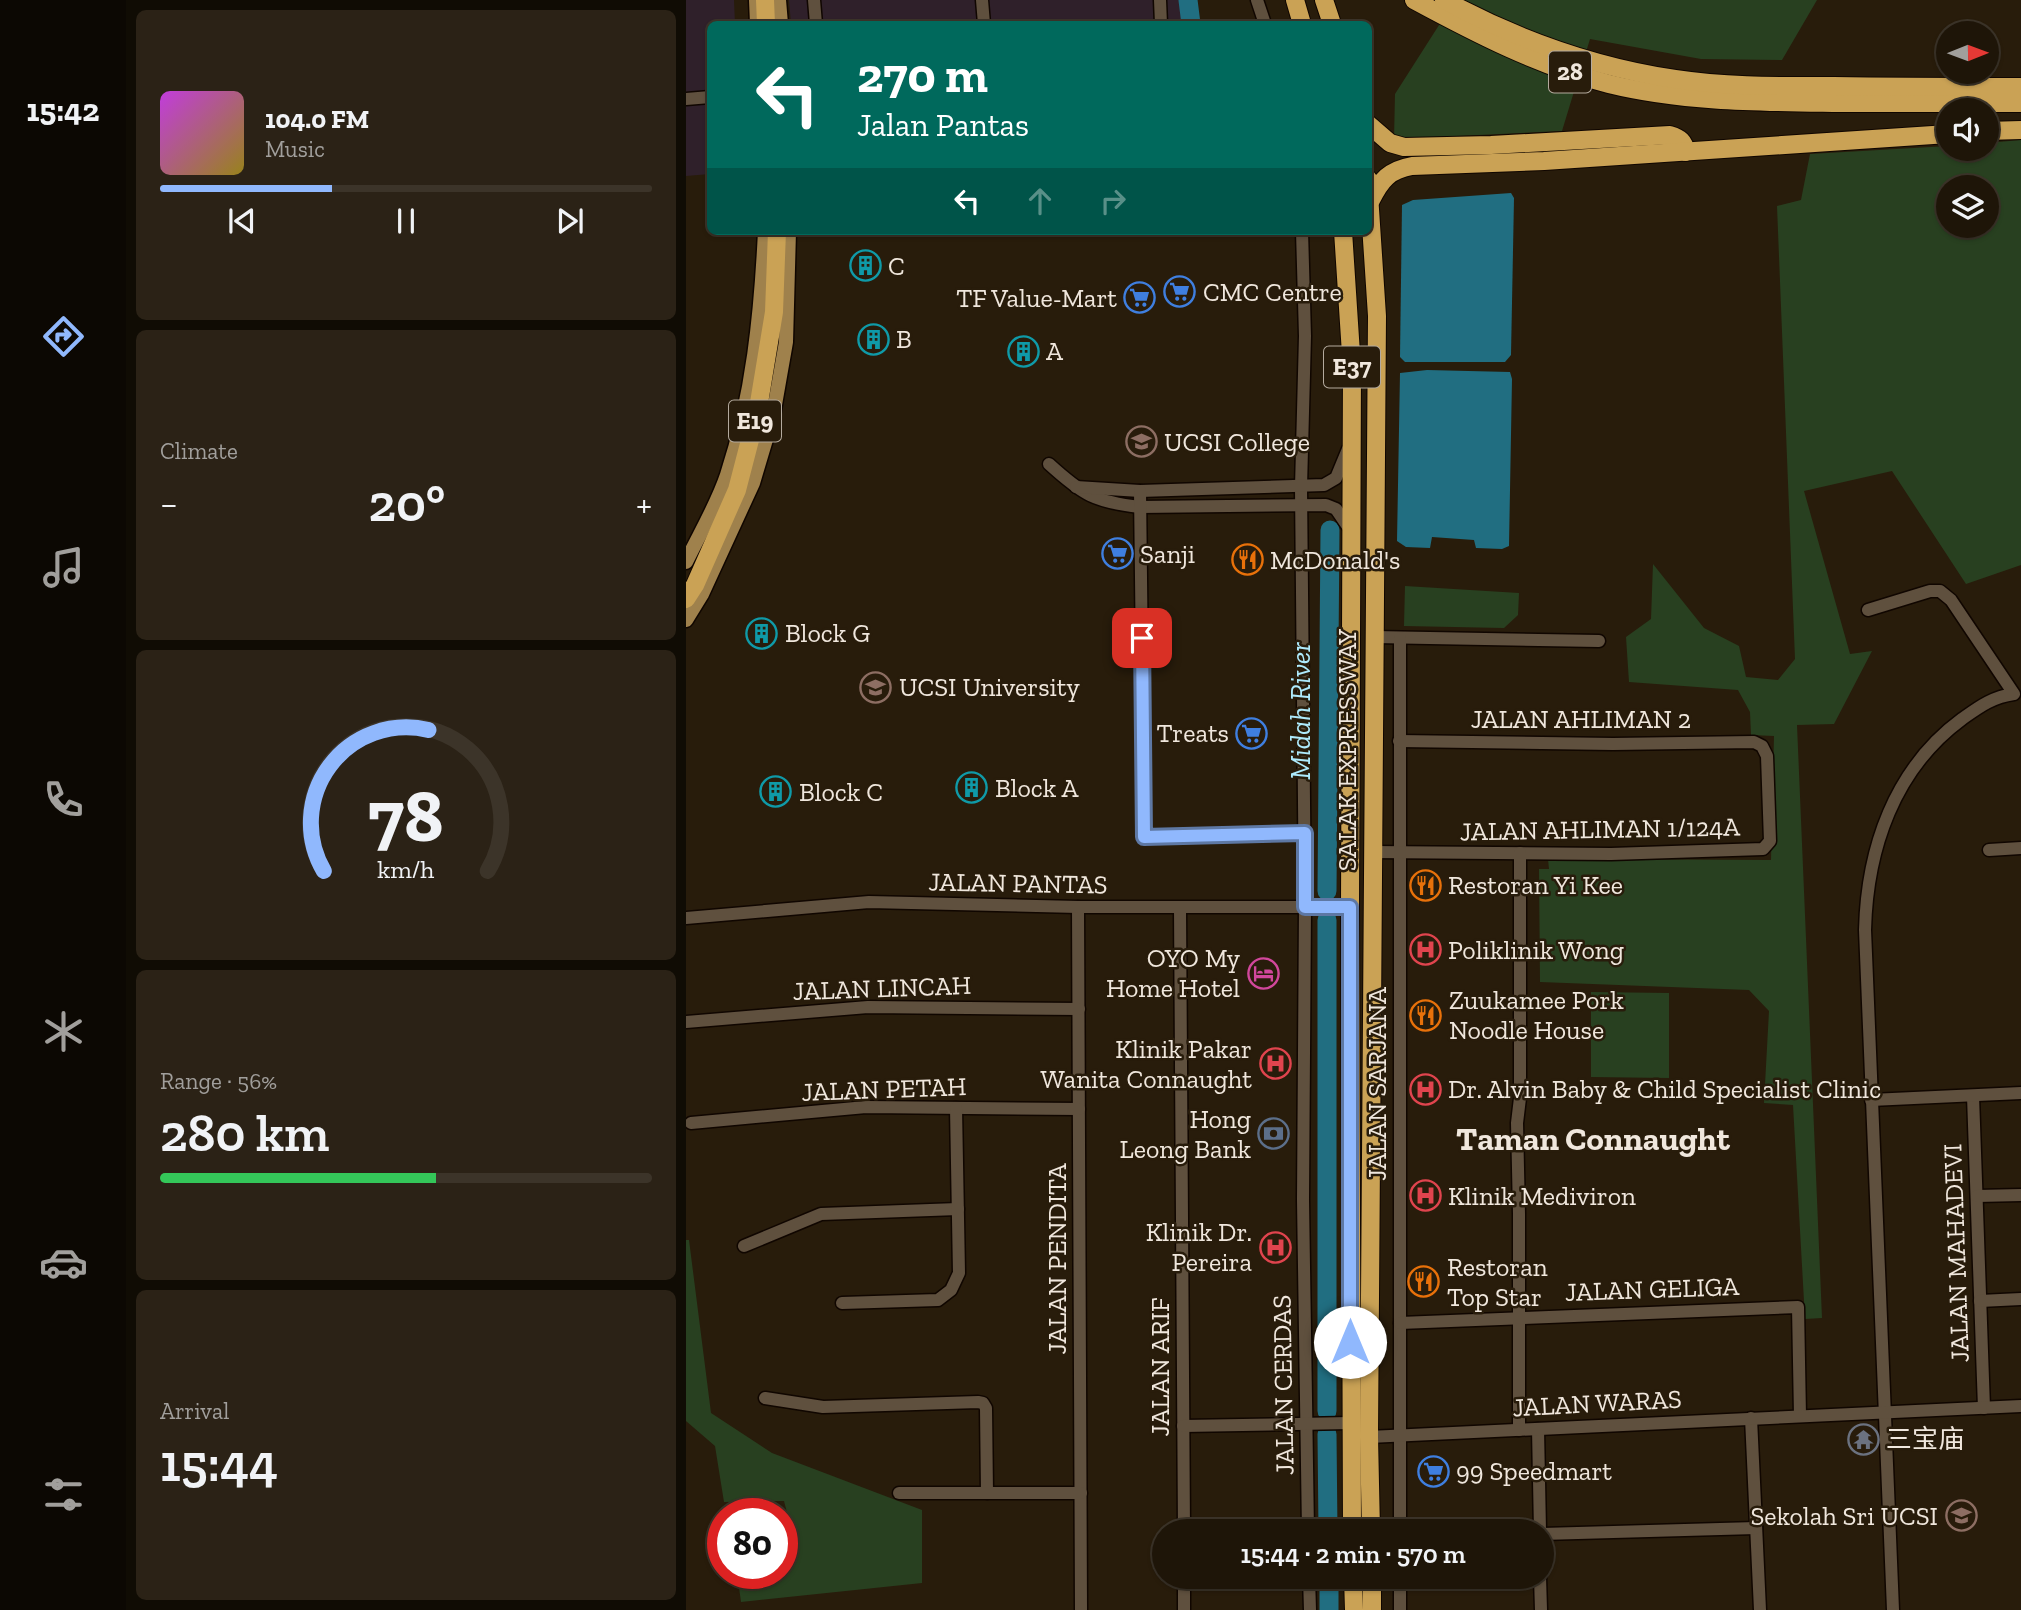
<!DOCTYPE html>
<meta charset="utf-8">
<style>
:root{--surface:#1e1508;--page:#2b2216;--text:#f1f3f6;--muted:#a19f9c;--line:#3c3429;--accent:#90b8fd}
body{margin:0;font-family:"Zilla Slab","Noto Sans SC",serif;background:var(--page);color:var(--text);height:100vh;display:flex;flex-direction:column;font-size:26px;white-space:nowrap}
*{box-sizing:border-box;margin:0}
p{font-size:23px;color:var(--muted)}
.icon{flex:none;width:38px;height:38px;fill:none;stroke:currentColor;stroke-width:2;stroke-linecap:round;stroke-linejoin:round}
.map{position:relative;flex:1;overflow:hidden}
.panel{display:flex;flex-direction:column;gap:10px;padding:10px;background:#100c04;width:560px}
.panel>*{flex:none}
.guide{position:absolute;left:21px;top:21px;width:665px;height:214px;border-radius:10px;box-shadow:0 2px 5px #0004,0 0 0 2px var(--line);background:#00695c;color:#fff;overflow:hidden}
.needle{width:46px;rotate:89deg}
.controls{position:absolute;left:1250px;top:21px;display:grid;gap:14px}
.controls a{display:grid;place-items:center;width:63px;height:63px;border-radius:50%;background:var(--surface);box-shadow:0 2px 5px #0004,0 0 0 2px var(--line);font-size:35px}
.speed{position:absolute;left:21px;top:1498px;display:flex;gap:14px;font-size:35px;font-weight:700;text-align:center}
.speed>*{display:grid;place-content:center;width:91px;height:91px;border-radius:50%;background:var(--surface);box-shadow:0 2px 5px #0004,0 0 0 2px var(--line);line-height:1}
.speed .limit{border:10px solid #d22;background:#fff;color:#111}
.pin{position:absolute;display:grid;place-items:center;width:60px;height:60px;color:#fff;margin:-30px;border-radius:14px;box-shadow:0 4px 10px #0006}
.me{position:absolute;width:77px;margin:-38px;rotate:0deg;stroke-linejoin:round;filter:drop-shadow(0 0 5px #0008)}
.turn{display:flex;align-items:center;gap:24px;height:147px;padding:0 35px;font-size:32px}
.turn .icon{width:91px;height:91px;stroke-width:2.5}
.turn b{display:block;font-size:49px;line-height:60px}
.lanes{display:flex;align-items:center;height:66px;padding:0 35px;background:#0003;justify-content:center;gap:35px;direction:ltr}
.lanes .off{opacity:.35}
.big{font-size:52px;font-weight:600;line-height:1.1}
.panel .widget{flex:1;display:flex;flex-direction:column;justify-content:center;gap:10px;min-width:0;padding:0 24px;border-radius:10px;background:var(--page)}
.panel .dial{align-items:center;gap:0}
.dial svg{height:182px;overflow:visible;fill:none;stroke:var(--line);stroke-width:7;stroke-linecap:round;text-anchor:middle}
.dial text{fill:var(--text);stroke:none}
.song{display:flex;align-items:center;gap:21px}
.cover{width:84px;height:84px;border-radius:10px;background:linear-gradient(135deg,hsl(290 70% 55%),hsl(50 70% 35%))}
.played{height:7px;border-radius:4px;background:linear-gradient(90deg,var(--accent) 35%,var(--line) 35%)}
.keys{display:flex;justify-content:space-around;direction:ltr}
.heat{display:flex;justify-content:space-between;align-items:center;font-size:38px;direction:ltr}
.charge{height:10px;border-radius:5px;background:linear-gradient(90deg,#34c759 56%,var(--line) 0)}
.trip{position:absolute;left:466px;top:1519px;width:402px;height:70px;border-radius:35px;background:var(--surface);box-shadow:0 2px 5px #0004,0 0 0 2px var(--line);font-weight:600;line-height:70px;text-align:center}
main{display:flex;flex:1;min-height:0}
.tabs{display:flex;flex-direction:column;width:126px;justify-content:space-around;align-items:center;background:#0c0803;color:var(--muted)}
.tabs .icon{width:49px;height:49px}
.tabs .selected{color:var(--accent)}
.tabs b{font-size:32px;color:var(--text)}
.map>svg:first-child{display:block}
.industrial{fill:#2f202a}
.green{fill:#284020;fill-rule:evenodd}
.water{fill:#216e81}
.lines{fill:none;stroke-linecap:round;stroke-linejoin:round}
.river{stroke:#216e81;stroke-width:19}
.minor-casing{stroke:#100600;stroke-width:15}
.major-casing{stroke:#100600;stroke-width:17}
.highway-casing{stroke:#100600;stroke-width:20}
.minor{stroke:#5f503e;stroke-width:12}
.major{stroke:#9f814c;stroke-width:14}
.highway{stroke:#caa255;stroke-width:18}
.route-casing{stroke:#5e78a4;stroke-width:18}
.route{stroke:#90b8fd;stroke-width:12}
.labels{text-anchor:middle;stroke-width:5;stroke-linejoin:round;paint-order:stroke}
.shield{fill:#281c0b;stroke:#b4aa9e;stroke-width:2}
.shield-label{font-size:24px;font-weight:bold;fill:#f0e7dd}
.poi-label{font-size:26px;fill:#f0e7dd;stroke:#281c0b;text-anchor:start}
.street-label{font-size:26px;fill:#f0e7dd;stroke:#281c0b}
.water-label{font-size:28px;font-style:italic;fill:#aeeafc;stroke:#281c0b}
.district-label{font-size:33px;font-weight:bold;fill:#f0e7dd;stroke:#281c0b}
</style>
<main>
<nav class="tabs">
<b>15:42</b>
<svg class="icon selected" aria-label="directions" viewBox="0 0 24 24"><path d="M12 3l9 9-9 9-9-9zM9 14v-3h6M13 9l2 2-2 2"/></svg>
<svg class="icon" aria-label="music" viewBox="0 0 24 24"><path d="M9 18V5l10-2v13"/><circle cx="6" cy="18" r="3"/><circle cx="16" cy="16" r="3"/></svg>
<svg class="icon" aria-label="phone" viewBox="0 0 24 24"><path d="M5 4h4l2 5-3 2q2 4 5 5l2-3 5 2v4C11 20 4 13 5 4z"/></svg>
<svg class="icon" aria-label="climate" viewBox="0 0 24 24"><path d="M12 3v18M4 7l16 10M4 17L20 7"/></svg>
<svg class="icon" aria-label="car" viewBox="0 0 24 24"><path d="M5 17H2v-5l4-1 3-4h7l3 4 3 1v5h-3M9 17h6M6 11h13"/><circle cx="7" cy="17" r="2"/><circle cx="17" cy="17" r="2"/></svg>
<svg class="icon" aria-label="filters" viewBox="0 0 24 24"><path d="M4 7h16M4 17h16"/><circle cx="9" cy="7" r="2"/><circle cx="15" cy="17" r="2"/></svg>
</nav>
<section class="panel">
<div class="widget">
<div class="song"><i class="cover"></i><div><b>104.0 FM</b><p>Music</p></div></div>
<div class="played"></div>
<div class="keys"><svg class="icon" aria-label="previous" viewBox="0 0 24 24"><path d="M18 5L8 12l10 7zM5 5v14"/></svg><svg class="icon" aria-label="pause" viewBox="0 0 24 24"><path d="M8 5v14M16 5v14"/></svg><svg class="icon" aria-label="next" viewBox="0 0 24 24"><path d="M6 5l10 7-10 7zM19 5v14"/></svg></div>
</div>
<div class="widget"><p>Climate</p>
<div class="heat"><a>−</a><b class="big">20°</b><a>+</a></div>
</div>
<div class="widget dial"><svg viewBox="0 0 100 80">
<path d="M14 69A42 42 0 1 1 86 69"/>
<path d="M14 69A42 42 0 0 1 60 7" stroke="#90b8fd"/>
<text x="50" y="56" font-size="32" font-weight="700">78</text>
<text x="50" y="72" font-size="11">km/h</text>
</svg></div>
<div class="widget"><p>Range · 56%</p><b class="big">280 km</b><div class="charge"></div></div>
<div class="widget"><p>Arrival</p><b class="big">15:44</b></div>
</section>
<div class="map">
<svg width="1335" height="1610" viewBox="0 0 1335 1610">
<rect width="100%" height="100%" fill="#281c0b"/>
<g class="industrial">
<path d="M0,0H48L49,24H24V174L0,176Z"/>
<path d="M103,0H495L497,24H105Z"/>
</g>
<g class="green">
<path d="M769,0H1131L1096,60L1015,59L904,39L876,131L708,139L709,94Z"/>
<path d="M1335,140V565L1280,584L1206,471L1118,491L1164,654L1186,651L1148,724L1111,725L1136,1318L1119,1319L1107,1105L1078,1103L1083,1011L1063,990L854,982L853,869H863L862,859L1085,860L1088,736L1065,735L1064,712L1052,690L943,682L940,637L965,619L967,564L1018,628L1053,646L1060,677L1092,680L1109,659L1091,206L1115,200L1124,154L1262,146V149H1300V143ZM1262,187H1300V226H1262Z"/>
<path d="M719,586L833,593L832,615L818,628L718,626Z"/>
<path d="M905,992L983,993V1078L905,1077Z"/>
<path d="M0,1240H3L25,1413L86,1453L236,1510V1583L55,1602L51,1573H96V1552L110,1547L98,1501L38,1502L29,1446L0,1421Z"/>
</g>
<g class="water">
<path d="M825,193L828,198L825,355L819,362H719L714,357L716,205L727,200Z"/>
<path d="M741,370L824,372L826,379L823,546L816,549L790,548L788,540L746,537L744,548L720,547L711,541L714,373Z"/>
</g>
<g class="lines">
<g class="river">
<path d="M502,0L505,24"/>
<path d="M641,891L644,530"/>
<path d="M641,1411V920"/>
<path d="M641,1434L642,1531"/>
<path d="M643,1577V1610"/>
</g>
<defs>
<g id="minor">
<path d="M128,0L130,24"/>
<path d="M296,0L298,24"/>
<path d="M474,0L475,24"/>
<path d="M571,0L579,24"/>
<path d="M0,99L24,97"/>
<path d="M616,231L619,336L615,487L619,907L617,1200L622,1531"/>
<path d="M363,464C397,495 409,502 454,507L640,505L650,509L665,531"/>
<path d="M390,487L454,491L638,485L650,478L662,449"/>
<path d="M454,491L458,837L619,833"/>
<path d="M1182,610L1244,591H1254L1265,600L1328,694C1306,697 1293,707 1276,719C1208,769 1181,849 1179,930L1207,1610"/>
<path d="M688,637L913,641"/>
<path d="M714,638V1531"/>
<path d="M1303,850L1335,848"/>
<path d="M686,852L925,854L1077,849L1084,841L1081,756L1076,746L1068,742L927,744L713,741"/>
<path d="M392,907L395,1610"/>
<path d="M494,908L498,1531"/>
<path d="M0,918L183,902L392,907H664"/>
<path d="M0,1022L182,1007L393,1009"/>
<path d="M1287,1096L1298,1408"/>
<path d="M1185,1100L1335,1093"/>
<path d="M5,1123L180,1107L393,1109"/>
<path d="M1291,1196L1335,1195"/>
<path d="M58,1246L135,1214L272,1209"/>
<path d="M1294,1301L1335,1299"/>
<path d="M156,1303L252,1300L265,1290L273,1273L270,1108"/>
<path d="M714,1323L1112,1307L1114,1416"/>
<path d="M79,1398L137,1407L292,1402L297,1403L300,1408L301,1493"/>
<path d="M1065,1418L1074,1610"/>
<path d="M497,1426L664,1423"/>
<path d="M852,1429L854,1531"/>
<path d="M833,1430V1214L831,1123L834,1098V853"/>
<path d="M683,1437L1335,1406"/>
<path d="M213,1493H395"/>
<path d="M856,1534L1070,1528"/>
<path d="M498,1577V1610"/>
<path d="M623,1577L624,1610"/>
<path d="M714,1577V1610"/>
<path d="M854,1577L855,1610"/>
</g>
<g id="major">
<path d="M70,0L71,24"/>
<path d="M93,0L95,24"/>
<path d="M0,562C14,533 31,505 41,475C67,395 75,314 79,231"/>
<path d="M0,620L16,594L67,483L87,416L100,342L103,231"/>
</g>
<g id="highway">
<path d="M79,0L80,24"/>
<path d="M609,0L616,24"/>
<path d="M638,0L646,24"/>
<path d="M728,0C791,34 853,66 923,84C996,102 1074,102 1149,103C1211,103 1273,103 1335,103"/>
<path d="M758,0C830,39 908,67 989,79C1042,87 1095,86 1148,86C1211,87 1273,87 1335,87"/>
<path d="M682,124L704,143L718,147L805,145L984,135C994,138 998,141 1000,152"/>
<path d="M1300,131L1335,130"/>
<path d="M682,179L691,316L683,1437L685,1531"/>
<path d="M685,200C695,180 703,170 726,166L858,161L1262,134"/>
<path d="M657,231L666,369L664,907L666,1531"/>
<path d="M0,599L9,585L51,490L72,409L88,312L91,231"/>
<path d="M667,1577L668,1610"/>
<path d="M686,1577V1610"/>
</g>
</defs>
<use href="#minor" class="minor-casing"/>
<use href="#major" class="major-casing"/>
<use href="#highway" class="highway-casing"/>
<use href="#minor" class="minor"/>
<use href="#major" class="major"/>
<use href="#highway" class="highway"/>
</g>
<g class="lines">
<defs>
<path id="route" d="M456,638L458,837L619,833V907H664V1342"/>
</defs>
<use href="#route" class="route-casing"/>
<use href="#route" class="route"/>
</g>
<defs>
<symbol id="building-ring" viewBox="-11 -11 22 22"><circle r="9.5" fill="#281c0b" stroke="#0f9aa8" stroke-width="1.5"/><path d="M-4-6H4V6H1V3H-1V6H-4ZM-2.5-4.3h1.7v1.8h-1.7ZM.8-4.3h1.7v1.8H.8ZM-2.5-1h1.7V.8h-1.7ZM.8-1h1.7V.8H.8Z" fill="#0f9aa8"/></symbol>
<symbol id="supermarket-ring" viewBox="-11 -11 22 22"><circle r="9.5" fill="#281c0b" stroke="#3f7fe0" stroke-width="1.5"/><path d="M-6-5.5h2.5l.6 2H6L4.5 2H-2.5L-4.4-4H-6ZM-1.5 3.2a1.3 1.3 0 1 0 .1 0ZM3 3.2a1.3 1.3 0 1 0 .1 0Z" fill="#3f7fe0"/></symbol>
<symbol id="university-ring" viewBox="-11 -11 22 22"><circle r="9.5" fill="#281c0b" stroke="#8d6e63" stroke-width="1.5"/><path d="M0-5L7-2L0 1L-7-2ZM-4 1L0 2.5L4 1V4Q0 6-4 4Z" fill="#8d6e63"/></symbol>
<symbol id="restaurant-ring" viewBox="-11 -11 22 22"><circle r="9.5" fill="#281c0b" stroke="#e8710a" stroke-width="1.5"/><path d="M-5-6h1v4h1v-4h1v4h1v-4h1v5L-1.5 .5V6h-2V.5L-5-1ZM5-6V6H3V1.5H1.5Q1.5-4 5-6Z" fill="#e8710a"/></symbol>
<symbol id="hospital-ring" viewBox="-11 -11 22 22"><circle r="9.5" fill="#281c0b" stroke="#e0444e" stroke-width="1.5"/><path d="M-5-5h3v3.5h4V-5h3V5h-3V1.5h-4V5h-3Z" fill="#e0444e"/></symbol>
<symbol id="hotel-ring" viewBox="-11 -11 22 22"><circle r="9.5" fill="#281c0b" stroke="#d1479c" stroke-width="1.5"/><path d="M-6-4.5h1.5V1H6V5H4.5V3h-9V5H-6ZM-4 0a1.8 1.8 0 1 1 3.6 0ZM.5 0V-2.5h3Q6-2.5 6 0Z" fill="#d1479c"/></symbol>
<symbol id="bank-ring" viewBox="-11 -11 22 22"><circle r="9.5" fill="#281c0b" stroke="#5c6f8a" stroke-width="1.5"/><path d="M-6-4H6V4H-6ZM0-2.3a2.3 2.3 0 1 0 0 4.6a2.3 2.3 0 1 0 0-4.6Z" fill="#5c6f8a"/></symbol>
<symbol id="temple-ring" viewBox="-11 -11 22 22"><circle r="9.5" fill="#281c0b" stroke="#6b7280" stroke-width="1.5"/><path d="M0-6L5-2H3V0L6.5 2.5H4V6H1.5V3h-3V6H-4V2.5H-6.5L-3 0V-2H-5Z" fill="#6b7280"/></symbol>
<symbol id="school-ring" viewBox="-11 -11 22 22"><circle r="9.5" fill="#281c0b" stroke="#8d6e63" stroke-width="1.5"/><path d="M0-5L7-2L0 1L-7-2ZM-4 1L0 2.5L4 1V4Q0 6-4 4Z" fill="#8d6e63"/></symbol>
</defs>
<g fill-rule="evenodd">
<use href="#building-ring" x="162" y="248" width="35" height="35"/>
<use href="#supermarket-ring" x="476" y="274" width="35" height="35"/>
<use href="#supermarket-ring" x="436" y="280" width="35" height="35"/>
<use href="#building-ring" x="170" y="322" width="35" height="35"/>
<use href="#building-ring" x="320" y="334" width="35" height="35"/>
<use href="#university-ring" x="438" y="424" width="35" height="35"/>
<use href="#supermarket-ring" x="414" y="536" width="35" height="35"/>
<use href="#restaurant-ring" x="544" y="542" width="35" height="35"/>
<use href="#building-ring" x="58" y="616" width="35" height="35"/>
<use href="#university-ring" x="172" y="670" width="35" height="35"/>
<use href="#supermarket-ring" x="548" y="716" width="35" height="35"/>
<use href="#building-ring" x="268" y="770" width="35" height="35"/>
<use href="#building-ring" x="72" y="774" width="35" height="35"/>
<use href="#restaurant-ring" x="722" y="868" width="35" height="35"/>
<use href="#hospital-ring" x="722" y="932" width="35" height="35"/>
<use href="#hotel-ring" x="560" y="956" width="35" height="35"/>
<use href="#restaurant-ring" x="722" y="998" width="35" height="35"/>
<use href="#hospital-ring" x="572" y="1046" width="35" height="35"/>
<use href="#hospital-ring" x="722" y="1072" width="35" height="35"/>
<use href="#bank-ring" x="570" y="1116" width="35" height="35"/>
<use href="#hospital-ring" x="722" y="1178" width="35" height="35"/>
<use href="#hospital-ring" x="572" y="1230" width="35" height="35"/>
<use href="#restaurant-ring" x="720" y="1264" width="35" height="35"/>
<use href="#temple-ring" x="1160" y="1422" width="35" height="35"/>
<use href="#supermarket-ring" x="730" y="1454" width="35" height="35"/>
<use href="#school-ring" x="1258" y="1498" width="35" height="35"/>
</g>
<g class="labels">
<g class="shield">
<rect x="863" y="51.5" width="42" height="41" rx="5"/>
<rect x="638" y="346.5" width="56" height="41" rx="5"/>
<rect x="43" y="400.5" width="52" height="41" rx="5"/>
</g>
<g class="shield-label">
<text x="884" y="80">28</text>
<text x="666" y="375">E37</text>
<text x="69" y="429">E19</text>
</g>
<g class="poi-label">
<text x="202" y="275">C</text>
<text x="517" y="301">CMC Centre</text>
<text x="431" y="307" text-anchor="end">TF Value-Mart</text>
<text x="210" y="348">B</text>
<text x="360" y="360">A</text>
<text x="478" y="451">UCSI College</text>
<text x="454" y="563">Sanji</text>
<text x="584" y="569">McDonald's</text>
<text x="99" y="642">Block G</text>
<text x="213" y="696">UCSI University</text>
<text x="543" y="742" text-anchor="end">Treats</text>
<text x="309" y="797">Block A</text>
<text x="113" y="801">Block C</text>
<text x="762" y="894">Restoran Yi Kee</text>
<text x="762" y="959">Poliklinik Wong</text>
<text x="554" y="967" text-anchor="end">OYO My<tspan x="554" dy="30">Home Hotel</tspan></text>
<text x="763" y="1009">Zuukamee Pork<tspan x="763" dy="30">Noodle House</tspan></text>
<text x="566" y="1058" text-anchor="end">Klinik Pakar<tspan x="566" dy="30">Wanita Connaught</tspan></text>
<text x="762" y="1098">Dr. Alvin Baby &amp; Child Specialist Clinic</text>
<text x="565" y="1128" text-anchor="end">Hong<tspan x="565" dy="30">Leong Bank</tspan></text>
<text x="762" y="1205">Klinik Mediviron</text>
<text x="566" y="1241" text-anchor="end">Klinik Dr.<tspan x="566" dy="30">Pereira</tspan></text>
<text x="761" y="1276">Restoran<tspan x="761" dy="30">Top Star</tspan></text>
<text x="1200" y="1448">三宝庙</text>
<text x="770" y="1480">99 Speedmart</text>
<text x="1252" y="1525" text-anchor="end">Sekolah Sri UCSI</text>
</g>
<g class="street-label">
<text x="895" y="728">JALAN AHLIMAN 2</text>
<text transform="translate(661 750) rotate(-90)" y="9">SALAK EXPRESSWAY</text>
<text transform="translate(914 829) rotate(-1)" y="9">JALAN AHLIMAN 1/124A</text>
<text transform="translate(332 883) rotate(1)" y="9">JALAN PANTAS</text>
<text transform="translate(196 988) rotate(-2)" y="9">JALAN LINCAH</text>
<text transform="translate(691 1084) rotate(-90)" y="9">JALAN SARJANA</text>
<text transform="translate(198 1089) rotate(-2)" y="9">JALAN PETAH</text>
<text transform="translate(1270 1253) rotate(-92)" y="9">JALAN MAHADEVI</text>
<text transform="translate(371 1259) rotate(-90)" y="9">JALAN PENDITA</text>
<text transform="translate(966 1289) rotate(-2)" y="9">JALAN GELIGA</text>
<text transform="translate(474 1367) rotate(-90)" y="9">JALAN ARIF</text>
<text transform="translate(597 1385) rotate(-91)" y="9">JALAN CERDAS</text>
<text transform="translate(911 1403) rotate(-3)" y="9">JALAN WARAS</text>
</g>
<g class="water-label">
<text transform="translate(614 711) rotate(-90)" y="10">Midah River</text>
</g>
<g class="district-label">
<text x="907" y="1150">Taman Connaught</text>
</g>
</g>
</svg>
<div class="controls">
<a><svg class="needle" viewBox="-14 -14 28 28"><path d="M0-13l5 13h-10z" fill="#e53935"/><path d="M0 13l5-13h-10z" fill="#a19f9c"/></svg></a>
<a><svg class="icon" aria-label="sound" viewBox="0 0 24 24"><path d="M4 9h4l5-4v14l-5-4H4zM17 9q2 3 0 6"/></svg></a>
<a><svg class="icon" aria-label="layers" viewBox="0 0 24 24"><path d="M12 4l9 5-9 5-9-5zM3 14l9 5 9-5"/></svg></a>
</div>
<div class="speed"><div class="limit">80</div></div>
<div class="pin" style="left:456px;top:638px;background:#d93025"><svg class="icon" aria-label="arrive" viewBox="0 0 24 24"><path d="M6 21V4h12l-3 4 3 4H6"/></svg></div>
<svg class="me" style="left:664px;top:1342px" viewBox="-20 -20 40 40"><circle r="19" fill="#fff"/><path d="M0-13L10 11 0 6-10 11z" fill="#90b8fd"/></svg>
<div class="trip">15:44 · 2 min · 570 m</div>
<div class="guide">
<div class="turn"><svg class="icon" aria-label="left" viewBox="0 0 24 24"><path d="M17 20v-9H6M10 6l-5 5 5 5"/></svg><div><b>270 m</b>Jalan Pantas</div></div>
<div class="lanes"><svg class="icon" aria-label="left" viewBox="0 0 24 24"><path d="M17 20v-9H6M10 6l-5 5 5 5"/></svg><svg class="icon off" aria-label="ahead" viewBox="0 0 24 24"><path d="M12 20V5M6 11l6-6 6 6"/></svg><svg class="icon off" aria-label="right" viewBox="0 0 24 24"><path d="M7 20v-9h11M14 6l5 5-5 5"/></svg></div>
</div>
</div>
</main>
